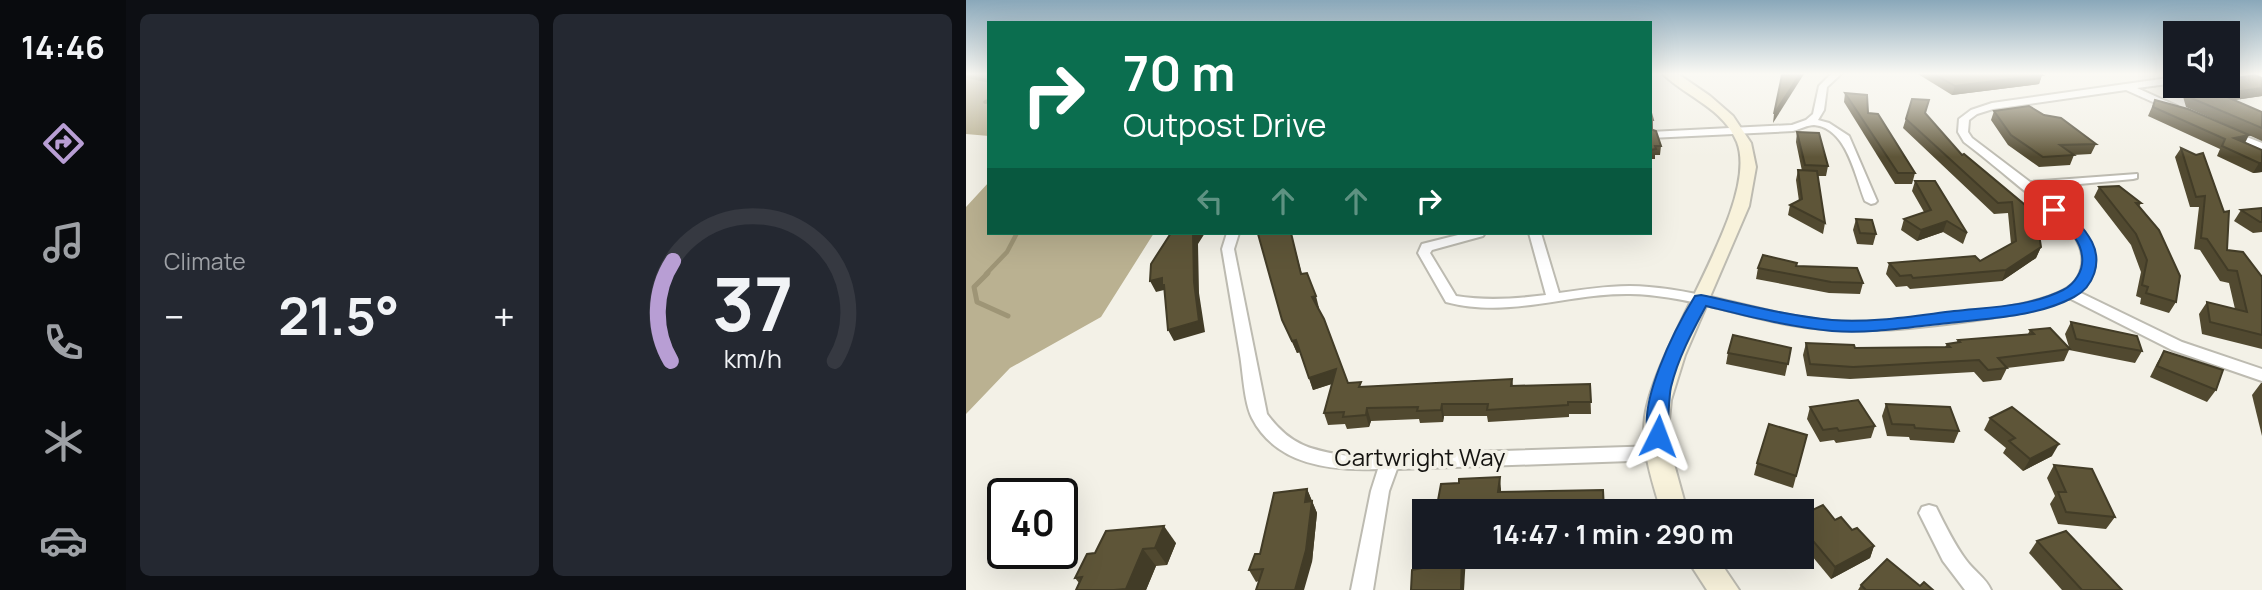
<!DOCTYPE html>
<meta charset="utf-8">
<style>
:root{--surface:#171b24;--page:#242831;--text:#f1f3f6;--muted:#9ea1a6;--line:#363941;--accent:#b89ed4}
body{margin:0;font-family:Manrope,sans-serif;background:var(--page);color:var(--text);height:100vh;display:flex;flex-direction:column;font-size:26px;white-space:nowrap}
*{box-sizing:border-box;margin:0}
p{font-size:23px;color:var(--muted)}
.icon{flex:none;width:38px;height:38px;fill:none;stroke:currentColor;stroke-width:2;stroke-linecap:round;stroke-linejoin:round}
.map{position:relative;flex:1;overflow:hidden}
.side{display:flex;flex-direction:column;gap:14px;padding:14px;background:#0d0f14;width:840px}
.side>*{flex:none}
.banner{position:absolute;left:21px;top:21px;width:665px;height:214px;border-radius:0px;box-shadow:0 7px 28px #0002;background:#0b6e4f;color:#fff;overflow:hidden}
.tools{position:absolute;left:1197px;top:21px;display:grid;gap:14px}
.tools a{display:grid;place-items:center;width:77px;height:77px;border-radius:0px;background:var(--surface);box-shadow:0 7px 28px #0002;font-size:35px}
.speed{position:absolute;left:21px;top:478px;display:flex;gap:14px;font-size:35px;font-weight:700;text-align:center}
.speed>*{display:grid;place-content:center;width:91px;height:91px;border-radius:50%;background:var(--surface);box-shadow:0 7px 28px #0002;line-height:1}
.speed .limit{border:4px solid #111;border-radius:10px;background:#fff;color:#111}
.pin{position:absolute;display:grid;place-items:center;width:60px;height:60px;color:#fff;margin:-30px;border-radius:14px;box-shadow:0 4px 10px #0006}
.me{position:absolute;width:77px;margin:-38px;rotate:3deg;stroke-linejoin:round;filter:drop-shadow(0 0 5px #0008)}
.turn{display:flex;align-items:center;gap:24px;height:147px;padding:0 21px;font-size:32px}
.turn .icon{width:91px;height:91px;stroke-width:2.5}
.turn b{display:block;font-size:49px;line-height:60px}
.lanes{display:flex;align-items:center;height:66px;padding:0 21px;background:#0003;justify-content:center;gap:35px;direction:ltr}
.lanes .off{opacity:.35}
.big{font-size:52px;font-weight:700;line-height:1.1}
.side .tile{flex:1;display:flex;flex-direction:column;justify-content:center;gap:10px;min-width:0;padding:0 24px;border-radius:10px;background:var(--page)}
.side .dial{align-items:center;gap:0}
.dial svg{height:182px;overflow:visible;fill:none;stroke:var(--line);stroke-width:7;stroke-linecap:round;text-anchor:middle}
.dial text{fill:var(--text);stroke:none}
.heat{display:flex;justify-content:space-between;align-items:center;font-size:38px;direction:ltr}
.side .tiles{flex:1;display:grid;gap:14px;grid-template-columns:repeat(2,1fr)}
.trip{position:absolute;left:446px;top:499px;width:402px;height:70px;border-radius:0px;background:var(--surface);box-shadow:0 7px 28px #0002;font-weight:700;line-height:70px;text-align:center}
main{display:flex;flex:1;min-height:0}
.tabs{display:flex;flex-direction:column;width:126px;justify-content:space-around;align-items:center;background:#090b0e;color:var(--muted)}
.tabs .icon{width:49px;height:49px}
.tabs .on{color:var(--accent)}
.tabs b{font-size:32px;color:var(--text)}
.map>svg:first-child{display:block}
.forest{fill:#bab191}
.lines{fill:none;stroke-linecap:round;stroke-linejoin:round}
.stream-far2{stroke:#9e9576;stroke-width:3.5}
.stream-far1{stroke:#9e9576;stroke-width:4.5}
.stream{stroke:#9e9576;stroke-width:5}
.street-casing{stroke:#bdbbb1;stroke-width:4}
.secondary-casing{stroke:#bdbbb1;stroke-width:4}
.street{fill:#fff;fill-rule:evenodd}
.secondary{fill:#f8f2db;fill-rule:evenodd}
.wall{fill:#514930}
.shaded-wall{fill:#423c27}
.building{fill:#5e5538;stroke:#423c27;stroke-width:2}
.route{fill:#1a73e8;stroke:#114b97;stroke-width:2}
.labels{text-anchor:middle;stroke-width:7;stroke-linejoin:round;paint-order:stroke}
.near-street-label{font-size:24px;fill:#141310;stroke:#f3f1e7}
</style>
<main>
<nav class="tabs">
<b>14:46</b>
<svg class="icon on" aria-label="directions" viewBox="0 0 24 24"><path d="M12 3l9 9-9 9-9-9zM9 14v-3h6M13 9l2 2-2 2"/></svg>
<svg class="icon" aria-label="music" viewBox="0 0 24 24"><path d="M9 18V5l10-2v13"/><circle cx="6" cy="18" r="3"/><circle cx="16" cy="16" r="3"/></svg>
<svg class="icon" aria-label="phone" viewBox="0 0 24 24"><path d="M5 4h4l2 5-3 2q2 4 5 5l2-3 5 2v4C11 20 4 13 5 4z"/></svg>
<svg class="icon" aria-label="climate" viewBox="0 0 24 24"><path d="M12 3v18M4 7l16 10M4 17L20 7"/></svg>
<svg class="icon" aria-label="car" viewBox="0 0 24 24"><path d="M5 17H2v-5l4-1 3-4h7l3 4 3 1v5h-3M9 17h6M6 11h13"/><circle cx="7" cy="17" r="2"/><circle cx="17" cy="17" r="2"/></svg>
</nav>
<section class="side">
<div class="tiles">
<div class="tile"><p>Climate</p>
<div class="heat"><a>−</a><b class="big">21.5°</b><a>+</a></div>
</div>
<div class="tile dial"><svg viewBox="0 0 100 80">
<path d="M14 69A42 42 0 1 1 86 69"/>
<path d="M14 69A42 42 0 0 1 15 25" stroke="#b89ed4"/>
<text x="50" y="56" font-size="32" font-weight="700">37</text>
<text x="50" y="72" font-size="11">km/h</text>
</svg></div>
</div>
</section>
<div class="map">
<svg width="1296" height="590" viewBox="0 0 1296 590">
<rect width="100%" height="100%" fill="#f3f1e7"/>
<g class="forest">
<path d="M0,74H23V136L0,134Z"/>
<path d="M23,182V233H188L135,317L44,368L0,414V207Z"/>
</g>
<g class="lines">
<g class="stream-far2">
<path d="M0,76L23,81"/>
<path d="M23,100L19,102H23"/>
</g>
<path class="stream-far1" d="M20,274L41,252L51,233"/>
<path class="stream" d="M22,273L8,287L11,302L42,316"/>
<defs>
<g id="street">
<path d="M865,74H875L861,87L858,110L852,120L863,123L883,136L911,201L909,203L905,204L899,201C889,176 881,128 848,125C842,125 834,129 827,131L684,138V132L826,125L840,120L847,114L853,86Z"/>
<path d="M1209,77V83L1171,88L1211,106V110H1205L1160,90L1027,109L1011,114L1003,120L1002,132L1006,138L1064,182L1171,174V178L1167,179L1071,188C1101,213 1157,253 1113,292L1216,342L1296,369V381L1206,350L1103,298C1074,311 1041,316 1010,320C947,329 883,336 820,324C768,314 717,295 664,294C600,293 545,319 480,302L452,253L456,244L500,233H519L517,236L466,250L464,253L490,296C520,301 549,299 580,295L563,233H575L593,293C623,289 653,284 683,287C745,292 803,316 865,321C910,325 1071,312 1104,286C1116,277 1119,261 1114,247C1105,222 1075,204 1055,188C1038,174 1018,157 998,142L992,132L993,119L1005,110L1026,103Z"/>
<path d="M1265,131L1296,143V150L1261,136L1260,134Z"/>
<path d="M261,233H273L268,249L301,414C325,446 345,450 383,456L693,446L699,448L702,453L699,458L693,460L431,469L423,491L407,590H385L405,491L412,469C365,471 310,465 286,418C278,402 277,372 274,355C268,319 262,284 256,249Z"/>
<path d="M963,505L970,507C979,525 988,544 1000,560C1008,571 1020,578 1025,590H999L977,561L953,513L956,507Z"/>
</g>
<g id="secondary">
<path d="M697,74H712L744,96L767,116L785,143L790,167L783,206L719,355L705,400L702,429L705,453L721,511H695C686,480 675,449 679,417C689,343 795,204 771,142C757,108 722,98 697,74Z"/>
<path d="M719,556H750L773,590H741Z"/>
</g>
</defs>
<use href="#street" class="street-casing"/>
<use href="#secondary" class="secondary-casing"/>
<use href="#street" class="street"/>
<use href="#secondary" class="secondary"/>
</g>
<g class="wall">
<path d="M952,74H1074L1076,75L1073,84L986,95Z"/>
<path d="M1296,78V96L1268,100L1296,112V141L1220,107L1216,93L1220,86H1262Z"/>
<path d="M879,93L902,113L949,173L946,184H929L878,102Z"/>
<path d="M946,99L996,155L1070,214L1075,247L1070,258L1036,281L944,289L941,286L930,287L920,274L923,263L1014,261L1045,244L1042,213L1028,214L937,128Z"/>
<path d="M1189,100L1296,150V172L1287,173L1251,156L1254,149L1182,116Z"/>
<path d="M684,109L687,120V129L686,130L695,146L694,155H689V159H684Z"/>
<path d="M1028,111L1130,144L1125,154L1107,155H1108L1104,165L1073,167L1042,145L1025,120Z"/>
<path d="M831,132L862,166L860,176H852L859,223L857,234L822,215L824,205L833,201L830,180L832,170L836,171L830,142Z"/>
<path d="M1215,148L1230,155L1261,250L1296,277V349L1236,334L1233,314L1241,302L1269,309L1263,283L1254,281L1234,250L1228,249L1233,207H1224L1209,157Z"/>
<path d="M949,181L1001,233L997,244L977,232L951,241L935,230L938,219L958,212L946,191Z"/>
<path d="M1133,187L1175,203L1173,207L1210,302L1203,313L1174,304L1175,298L1170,296L1175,272L1165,245L1128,197Z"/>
<path d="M1296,208V232L1287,233L1268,221L1275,210Z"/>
<path d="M890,219L910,234L907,245L891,244L887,230Z"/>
<path d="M831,267L897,283L894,294L863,293L790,279L792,268Z"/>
<path d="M336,274L353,308H352L382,383L396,387L546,379L547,386L624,384L625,414H603V417L522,422L521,416H478L477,422L454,423L453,419L405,421L403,427L381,429L379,424L362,425L358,413L366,384L347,390L334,352L331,353L316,320Z"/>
<path d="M1105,322L1176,351L1169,363L1103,350L1098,361L1041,368L1035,380L1017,382L1008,372L884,379L841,376L837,355L840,343L889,348L979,347L981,344L990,343L992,340L1062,334L1064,330L1103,347L1099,334Z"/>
<path d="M825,348L819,376L760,364L762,353Z"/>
<path d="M1198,351L1250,390L1241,402L1184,377L1191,363Z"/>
<path d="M1295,383H1296V436L1286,395Z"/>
<path d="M920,404L993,431L988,443L944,440L943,437L921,436L916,416Z"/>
<path d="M844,407L909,426L905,438L870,443L868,440L854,442L841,419Z"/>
<path d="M1024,418L1086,456L1057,471L1037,453L1040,448L1018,430Z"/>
<path d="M841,435L827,488L788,475L791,463Z"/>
<path d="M1088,465L1149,517L1140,529L1092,524L1084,504L1089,496L1081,478Z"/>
<path d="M341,489L351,513L346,562L290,582L283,570Z"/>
<path d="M535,489V492L638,511H470Z"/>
<path d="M836,515L869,520L908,546L904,558L865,579L836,544Z"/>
<path d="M1071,541L1156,590H1096L1063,553Z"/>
<path d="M210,543L201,565L190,566L180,590H110L113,583L109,578L121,554Z"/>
<path d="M895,585L954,586L967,590H892Z"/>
</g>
<g class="shaded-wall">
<path d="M834,74H838L807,123L808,114Z"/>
<path d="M1076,75L1073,84L986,95L989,86Z"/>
<path d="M1296,88V96L1249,103L1254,94Z"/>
<path d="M684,120H687V129L684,130Z"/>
<path d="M1283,135L1278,145L1268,138Z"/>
<path d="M1293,163H1296V172L1287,173Z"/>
<path d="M981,221L977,232L951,241L955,230Z"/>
<path d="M227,233H239L232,244L233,293L239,332L208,341L202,330L228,282Z"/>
<path d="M325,233L339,286L335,274Z"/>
<path d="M1075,247L1070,258L1036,281L1040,270Z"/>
<path d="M196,278L201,297L198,290L190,292L184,281Z"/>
<path d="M350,296L353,308L349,309L346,297Z"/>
<path d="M330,340L334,352L331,353L326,341Z"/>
<path d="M370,369L374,381L347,390L343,378Z"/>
<path d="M476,404L478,416L477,422L475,410Z"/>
<path d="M401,408L405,421L403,427L400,415Z"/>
<path d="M1093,444L1086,456L1057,471L1064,459Z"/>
<path d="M534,477L535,489L534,504L532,492Z"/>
<path d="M341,489L346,501L345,512L346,501L351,513L346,562L338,590H329Z"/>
<path d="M198,526L210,543L201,565L189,548Z"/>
<path d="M908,546L904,558L865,579L869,567Z"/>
<path d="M177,549L190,566L180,590H160V589Z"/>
<path d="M496,556H500L498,590H495Z"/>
</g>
<g class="building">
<path d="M834,74L808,114L816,75Z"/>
<path d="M968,74H1074L1076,75L989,86Z"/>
<path d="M1289,75L1296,78V88L1254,94L1296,112V128L1225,98L1221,86H1262V79Z"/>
<path d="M879,93L901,95L902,113L912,114L949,173H932Z"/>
<path d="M946,99L963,100L959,113L996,155L998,154L1070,214L1075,247L1040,270L947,278L945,275L934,276L923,263L1009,256L1014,261L1050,241L1046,202L1032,203L940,119Z"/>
<path d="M1189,100L1222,109L1283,135L1268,138L1296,150V163H1293L1256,146L1259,139L1187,107Z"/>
<path d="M1063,106L1078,115L1095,118L1130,144L1094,145L1108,155L1077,157L1045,135L1028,111Z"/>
<path d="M684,109L687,120H684Z"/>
<path d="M684,129L690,131L695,146H689L690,149L684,150Z"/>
<path d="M831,132L853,133L862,166L839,165Z"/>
<path d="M1215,148L1230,155L1237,153L1258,212L1263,211L1261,250L1277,252L1296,277V335L1244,322L1241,302L1281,312L1271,271L1262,270L1241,239L1235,238L1239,196L1230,197Z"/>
<path d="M832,170L851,171L859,223L824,205L836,199Z"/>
<path d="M949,181H969L1001,233L981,221L955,230L938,219L965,210Z"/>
<path d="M1153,186L1175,203H1170L1193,230L1214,276L1210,302L1180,293L1182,287L1176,285L1181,260L1170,234L1133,187Z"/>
<path d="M1296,208V222H1294L1275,210Z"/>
<path d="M890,219L906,220L910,234L894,233Z"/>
<path d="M205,233H227L228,282L233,321L202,330L198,285H196V278L184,281L185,264Z"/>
<path d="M295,233H325L335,274L341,273L350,296L346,297L358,319L382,383L395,382L393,387L546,379L545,386L624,384L625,402H602V405L521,410L522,404H476L475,410L451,411L452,407L401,408L400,415L377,417L378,412L358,413L370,369L343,378L330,340L326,341L316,320L292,234Z"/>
<path d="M797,255L831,263L830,266L891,268L897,283L865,282L792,268Z"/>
<path d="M1105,322L1171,336L1176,351L1110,339Z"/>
<path d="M1084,328L1104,349L1032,358L1041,368L1022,370L1013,360L887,367L844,364L840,343L888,345L889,348L984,347L981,344L994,342L992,340L1068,334L1064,330Z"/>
<path d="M767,335L825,348L822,364L762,353Z"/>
<path d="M1198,351L1257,370L1250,390L1191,366Z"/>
<path d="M892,400L909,426L873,431L871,428L857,430L844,407Z"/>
<path d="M920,404L984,407L993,431L949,428L948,425L926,424Z"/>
<path d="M1046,407L1093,444L1064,459L1043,441L1049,438L1024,418Z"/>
<path d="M803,424L841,435L830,476L791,463Z"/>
<path d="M1088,465L1126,469L1149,517L1100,512L1092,492H1100Z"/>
<path d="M534,477L532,492L637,490L638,511H599L598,507L504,511H470L475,484L493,483V479Z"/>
<path d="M341,489L339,502L346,501L340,550L329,590H290L297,569L283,570L289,554H294L308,493Z"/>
<path d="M857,505L869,520L875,517L886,530L891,528L908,546L869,567L836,528V515Z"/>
<path d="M198,526L189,548L177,549L160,589L148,590H110L116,577L109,578L121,554L129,553L140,531Z"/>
<path d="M1100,531L1156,590H1116L1071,541Z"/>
<path d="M458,544V556H496L495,590H445L446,570L457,568Z"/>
<path d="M921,559L954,586L958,582L967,590H900L895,585Z"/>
</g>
<linearGradient id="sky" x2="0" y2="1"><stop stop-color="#8aa8ba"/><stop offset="0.47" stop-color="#faf9f4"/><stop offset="1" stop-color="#faf9f4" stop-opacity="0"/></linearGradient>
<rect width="1296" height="157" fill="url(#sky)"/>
<path class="route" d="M1088,206C1103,210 1119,229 1126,242C1136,262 1128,287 1108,297C1071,317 1024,318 983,323C944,327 905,334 866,331C823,327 781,316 740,306C726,332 712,358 705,387C702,400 703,434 699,442L692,444L685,442C667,409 711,325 729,296L735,295C778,304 821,316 866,320C906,323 947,316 988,311C1024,307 1063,307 1097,290C1109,284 1118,270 1116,256C1114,235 1094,224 1082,210Z"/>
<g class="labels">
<g class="near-street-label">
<text x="454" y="466">Cartwright Way</text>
</g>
</g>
</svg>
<div class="tools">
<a><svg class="icon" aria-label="sound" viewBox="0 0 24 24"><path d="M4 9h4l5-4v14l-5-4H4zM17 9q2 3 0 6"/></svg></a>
</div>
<div class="speed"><div class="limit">40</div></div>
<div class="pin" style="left:1088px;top:210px;background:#d93025"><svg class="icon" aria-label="arrive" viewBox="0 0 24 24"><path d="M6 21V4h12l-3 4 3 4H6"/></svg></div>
<svg class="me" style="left:692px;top:436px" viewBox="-20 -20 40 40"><path d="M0-17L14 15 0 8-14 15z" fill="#1a73e8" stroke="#fff" stroke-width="4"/></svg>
<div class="trip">14:47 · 1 min · 290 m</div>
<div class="banner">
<div class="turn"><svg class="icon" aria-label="right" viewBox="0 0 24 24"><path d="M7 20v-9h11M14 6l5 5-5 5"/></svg><div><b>70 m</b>Outpost Drive</div></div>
<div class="lanes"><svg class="icon off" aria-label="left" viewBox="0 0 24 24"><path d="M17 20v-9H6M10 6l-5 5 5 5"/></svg><svg class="icon off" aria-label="ahead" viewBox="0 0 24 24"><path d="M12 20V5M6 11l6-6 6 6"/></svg><svg class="icon off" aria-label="ahead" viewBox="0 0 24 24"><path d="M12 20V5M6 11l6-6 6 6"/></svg><svg class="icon" aria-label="right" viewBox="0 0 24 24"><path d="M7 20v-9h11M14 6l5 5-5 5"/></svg></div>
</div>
</div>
</main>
